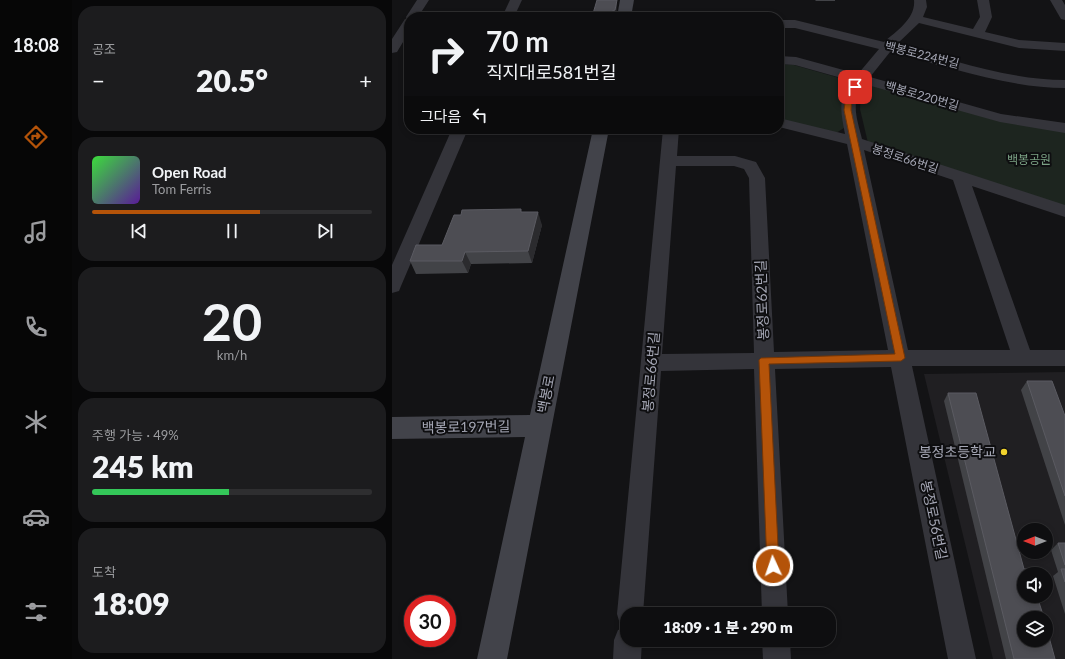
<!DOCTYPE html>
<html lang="ko">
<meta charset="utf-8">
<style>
:root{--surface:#0e0e10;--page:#1c1c1e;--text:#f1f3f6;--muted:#9b9c9f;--line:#2e2e30;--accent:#b45309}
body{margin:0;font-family:Lato,"Noto Sans KR",sans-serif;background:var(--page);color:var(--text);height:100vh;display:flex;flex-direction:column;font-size:15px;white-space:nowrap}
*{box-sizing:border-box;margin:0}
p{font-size:13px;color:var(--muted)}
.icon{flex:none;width:22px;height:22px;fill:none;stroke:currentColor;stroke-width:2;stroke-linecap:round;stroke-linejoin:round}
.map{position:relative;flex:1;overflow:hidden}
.drawer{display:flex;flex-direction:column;gap:6px;padding:6px;background:#080809;width:320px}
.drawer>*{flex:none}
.hud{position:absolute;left:12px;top:12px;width:380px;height:122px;border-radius:16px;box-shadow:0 2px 6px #0003,0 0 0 1px var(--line);background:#0e0e10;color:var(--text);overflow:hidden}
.needle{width:26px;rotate:270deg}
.buttons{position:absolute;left:625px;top:523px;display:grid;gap:8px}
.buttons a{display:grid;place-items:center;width:36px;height:36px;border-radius:50%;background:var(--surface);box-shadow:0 2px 6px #0003,0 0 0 1px var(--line);font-size:20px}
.speed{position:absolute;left:12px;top:595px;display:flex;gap:8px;font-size:20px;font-weight:700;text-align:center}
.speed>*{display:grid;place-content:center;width:52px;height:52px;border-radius:50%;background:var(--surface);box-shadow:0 2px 6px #0003,0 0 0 1px var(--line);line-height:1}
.speed .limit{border:6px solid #d22;background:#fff;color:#111}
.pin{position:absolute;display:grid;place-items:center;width:34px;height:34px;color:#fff;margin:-17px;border-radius:8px;box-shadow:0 2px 6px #0006}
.me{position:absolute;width:44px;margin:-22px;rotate:357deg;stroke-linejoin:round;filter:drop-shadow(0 0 3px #0008)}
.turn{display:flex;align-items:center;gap:14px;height:84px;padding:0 16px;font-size:18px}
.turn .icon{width:52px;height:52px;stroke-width:2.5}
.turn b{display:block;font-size:28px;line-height:34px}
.then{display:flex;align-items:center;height:38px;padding:0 16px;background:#0003;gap:8px;font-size:15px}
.big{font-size:30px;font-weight:800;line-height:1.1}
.drawer .widget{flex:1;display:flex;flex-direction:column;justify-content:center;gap:6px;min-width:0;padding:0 14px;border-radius:16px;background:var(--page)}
.drawer .dial{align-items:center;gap:0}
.dial b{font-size:52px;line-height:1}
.song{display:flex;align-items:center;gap:12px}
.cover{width:48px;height:48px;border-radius:6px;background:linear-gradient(135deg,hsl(120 70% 55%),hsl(270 70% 35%))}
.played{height:4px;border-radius:2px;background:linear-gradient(90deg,var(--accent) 60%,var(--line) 60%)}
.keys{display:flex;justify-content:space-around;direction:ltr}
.heat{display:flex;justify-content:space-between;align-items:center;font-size:22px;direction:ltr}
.charge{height:6px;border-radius:3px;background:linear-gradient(90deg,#34c759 49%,var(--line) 0)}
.trip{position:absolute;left:228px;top:607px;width:216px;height:40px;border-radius:16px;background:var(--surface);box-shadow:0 2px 6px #0003,0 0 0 1px var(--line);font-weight:800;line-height:40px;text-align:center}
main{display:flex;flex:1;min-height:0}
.dock{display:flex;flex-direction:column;width:72px;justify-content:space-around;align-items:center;background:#060606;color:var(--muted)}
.dock .icon{width:28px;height:28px}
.dock .current{color:var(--accent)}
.dock b{font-size:18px;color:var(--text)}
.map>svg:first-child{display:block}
.built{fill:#201f22;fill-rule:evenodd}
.green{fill:#1d251f}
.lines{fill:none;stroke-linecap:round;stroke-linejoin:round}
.street{fill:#34343a;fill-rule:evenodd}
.secondary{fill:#42434a;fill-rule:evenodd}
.wall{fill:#424347}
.shaded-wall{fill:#2b2b2e}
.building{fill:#4d4d53;stroke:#5b5b62}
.route{fill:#b45309;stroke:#753606}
.poi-dot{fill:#f2d32d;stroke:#0e0e10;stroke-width:1.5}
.labels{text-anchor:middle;stroke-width:4;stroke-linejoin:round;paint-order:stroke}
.far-street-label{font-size:12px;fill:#a5a7b5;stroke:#0e0e10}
.far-park-label{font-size:12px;fill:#7ba184;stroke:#0e0e10}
.street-label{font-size:14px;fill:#a5a7b5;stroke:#0e0e10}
.poi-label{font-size:14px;fill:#a5a7b5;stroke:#0e0e10;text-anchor:end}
</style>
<main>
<nav class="dock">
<b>18:08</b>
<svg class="icon current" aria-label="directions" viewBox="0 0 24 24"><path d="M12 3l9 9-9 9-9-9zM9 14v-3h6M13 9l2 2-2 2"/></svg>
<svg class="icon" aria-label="music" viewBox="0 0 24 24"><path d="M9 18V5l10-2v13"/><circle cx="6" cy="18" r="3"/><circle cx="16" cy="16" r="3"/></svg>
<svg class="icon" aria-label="phone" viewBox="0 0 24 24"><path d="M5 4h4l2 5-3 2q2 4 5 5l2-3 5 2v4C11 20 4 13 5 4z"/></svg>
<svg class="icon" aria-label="climate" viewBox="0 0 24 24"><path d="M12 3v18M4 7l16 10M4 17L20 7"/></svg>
<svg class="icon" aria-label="car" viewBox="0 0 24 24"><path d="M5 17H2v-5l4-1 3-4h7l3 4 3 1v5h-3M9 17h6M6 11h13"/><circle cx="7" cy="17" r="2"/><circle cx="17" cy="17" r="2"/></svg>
<svg class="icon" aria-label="filters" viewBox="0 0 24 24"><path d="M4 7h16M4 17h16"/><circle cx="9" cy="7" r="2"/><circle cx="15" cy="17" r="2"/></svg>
</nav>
<section class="drawer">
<div class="widget"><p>공조</p>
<div class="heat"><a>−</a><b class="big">20.5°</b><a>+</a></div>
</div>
<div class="widget">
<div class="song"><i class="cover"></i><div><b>Open Road</b><p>Tom Ferris</p></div></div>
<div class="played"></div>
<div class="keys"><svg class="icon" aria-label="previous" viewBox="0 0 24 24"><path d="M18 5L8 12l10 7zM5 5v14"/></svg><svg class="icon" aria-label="pause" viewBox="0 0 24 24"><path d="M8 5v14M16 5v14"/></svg><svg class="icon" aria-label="next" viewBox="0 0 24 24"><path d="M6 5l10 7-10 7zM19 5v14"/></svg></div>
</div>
<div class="widget dial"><b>20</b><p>km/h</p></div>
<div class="widget"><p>주행 가능 · 49%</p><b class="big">245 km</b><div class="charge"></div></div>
<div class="widget"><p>도착</p><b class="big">18:09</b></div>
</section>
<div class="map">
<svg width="673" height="659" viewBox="0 0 673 659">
<rect width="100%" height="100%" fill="#131315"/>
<path class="built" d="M673,372V659H601L532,374ZM632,530H654V552H632ZM632,574H654V596H632ZM632,618H654V640H632Z"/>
<g class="green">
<path d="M387,64L402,65L458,81L451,98L455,126L444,133L387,120Z"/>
<path d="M479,85L673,130V208L476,143L468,109L469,93Z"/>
</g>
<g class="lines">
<g class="street">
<path d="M25,0H37L26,17H17V32L5,52L0,53V39L13,19H15L14,17Z"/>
<path d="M118,0H130L122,17H110Z"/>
<path d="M522,0H534L535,7L531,17L581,29L588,17L585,0H597L600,17L593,32L627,40L673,43V51L627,48L527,23L504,45C558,59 617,80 673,80V88C616,88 554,66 498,52L478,77L609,114L673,123V133L608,122L472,84C458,103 465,118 470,139L673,205V217L580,186L638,350H673V366H520L584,659H556L499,367L383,369L396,614H370L362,369L269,371L251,614H235V626L228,624L225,614L271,129H287L285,156H343L364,162L373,178L382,352L496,350L455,144L387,127V118L453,134C449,112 445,100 460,81L403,65L387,64V56L404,57L466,74L487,49L403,28H387V20H403L492,42C505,31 524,18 522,0ZM472,150L561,180L618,350H516ZM284,166H342L352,169L357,178L362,353L270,354Z"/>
<path d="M658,0H670L673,5V20L669,19Z"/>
<path d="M60,129H76L9,286L7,291L0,293V265Z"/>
<path d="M235,627V640H250L249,659H221L222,640L226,630Z"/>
<path d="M370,640H398L399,659H371Z"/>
</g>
<g class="secondary">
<path d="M228,0H242L239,17H225Z"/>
<path d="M201,129H217L115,659H85L133,437L0,439V417L138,415Z"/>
</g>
</g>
<g class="wall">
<path d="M423,0H443V1H424Z"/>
<path d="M130,212L150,225L140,263L79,264L76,273L24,274L18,261L50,245Z"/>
<path d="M635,381L673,416V525L629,390Z"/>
<path d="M556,393L632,569L663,659H614L552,401Z"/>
<path d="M666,543H673V614L661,576L666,572L659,550Z"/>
</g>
<g class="shaded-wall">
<path d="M225,0V6L224,17H207Z"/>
<path d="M146,212L150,225L140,263L136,251Z"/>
<path d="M73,252L79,264L76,273L70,261Z"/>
</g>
<g class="building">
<path d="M205,0H225L223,10L207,17H200Z"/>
<path d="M129,209V212H146L136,251L73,252L70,261H18L24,245H50L62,215H69L70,210Z"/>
<path d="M635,381H660L673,416V496Z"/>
<path d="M556,393H584L632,569H638L639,574H632V596H645L652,618H632V640H654V626L663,659H622Z"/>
<path d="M666,543H673V565Z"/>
<path d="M669,569H673V582Z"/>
</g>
<path class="route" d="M463,85L466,87L460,96L459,110L513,358L509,361L377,364L387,566L385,571L381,572L377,571L375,566L367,360L369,358L503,354L452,110L454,96L460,86Z"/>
<circle class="poi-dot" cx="612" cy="452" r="4"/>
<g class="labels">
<g class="far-street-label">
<text transform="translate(530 55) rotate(14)" y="4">백봉로224번길</text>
<text transform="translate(530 96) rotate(16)" y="4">백봉로220번길</text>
<text transform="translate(513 159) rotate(18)" y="4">봉정로66번길</text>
</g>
<g class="far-park-label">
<text x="637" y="164">백봉공원</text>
</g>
<g class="street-label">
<text transform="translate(370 300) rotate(-92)" y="5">봉정로62번길</text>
<text transform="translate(259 372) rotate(-85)" y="5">봉정로66번길</text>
<text transform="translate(154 394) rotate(-79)" y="5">백봉로</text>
<text transform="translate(74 427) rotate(-1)" y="5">백봉로197번길</text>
<text transform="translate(542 520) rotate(78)" y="5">봉정로56번길</text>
</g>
<g class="poi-label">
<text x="604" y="457">봉정초등학교</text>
</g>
</g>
</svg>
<div class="buttons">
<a><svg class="needle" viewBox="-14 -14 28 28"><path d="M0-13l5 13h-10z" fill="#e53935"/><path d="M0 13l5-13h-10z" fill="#9b9c9f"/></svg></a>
<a><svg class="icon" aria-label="sound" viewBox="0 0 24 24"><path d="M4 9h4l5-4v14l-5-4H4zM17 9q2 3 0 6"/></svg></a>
<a><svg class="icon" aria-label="layers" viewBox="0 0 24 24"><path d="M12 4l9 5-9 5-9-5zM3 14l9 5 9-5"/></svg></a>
</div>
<div class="speed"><div class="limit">30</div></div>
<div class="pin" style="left:463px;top:87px;background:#d93025"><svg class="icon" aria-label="arrive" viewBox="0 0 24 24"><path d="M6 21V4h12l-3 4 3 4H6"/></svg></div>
<svg class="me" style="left:381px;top:566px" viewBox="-20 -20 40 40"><circle r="17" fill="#b45309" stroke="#fff" stroke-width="3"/><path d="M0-11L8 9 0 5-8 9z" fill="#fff"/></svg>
<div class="trip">18:09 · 1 분 · 290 m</div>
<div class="hud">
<div class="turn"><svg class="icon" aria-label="right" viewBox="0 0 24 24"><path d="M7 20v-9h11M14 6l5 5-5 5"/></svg><div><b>70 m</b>직지대로581번길</div></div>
<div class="then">그다음<svg class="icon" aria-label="left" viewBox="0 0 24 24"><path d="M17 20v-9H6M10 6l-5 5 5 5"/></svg></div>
</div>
</div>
</main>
